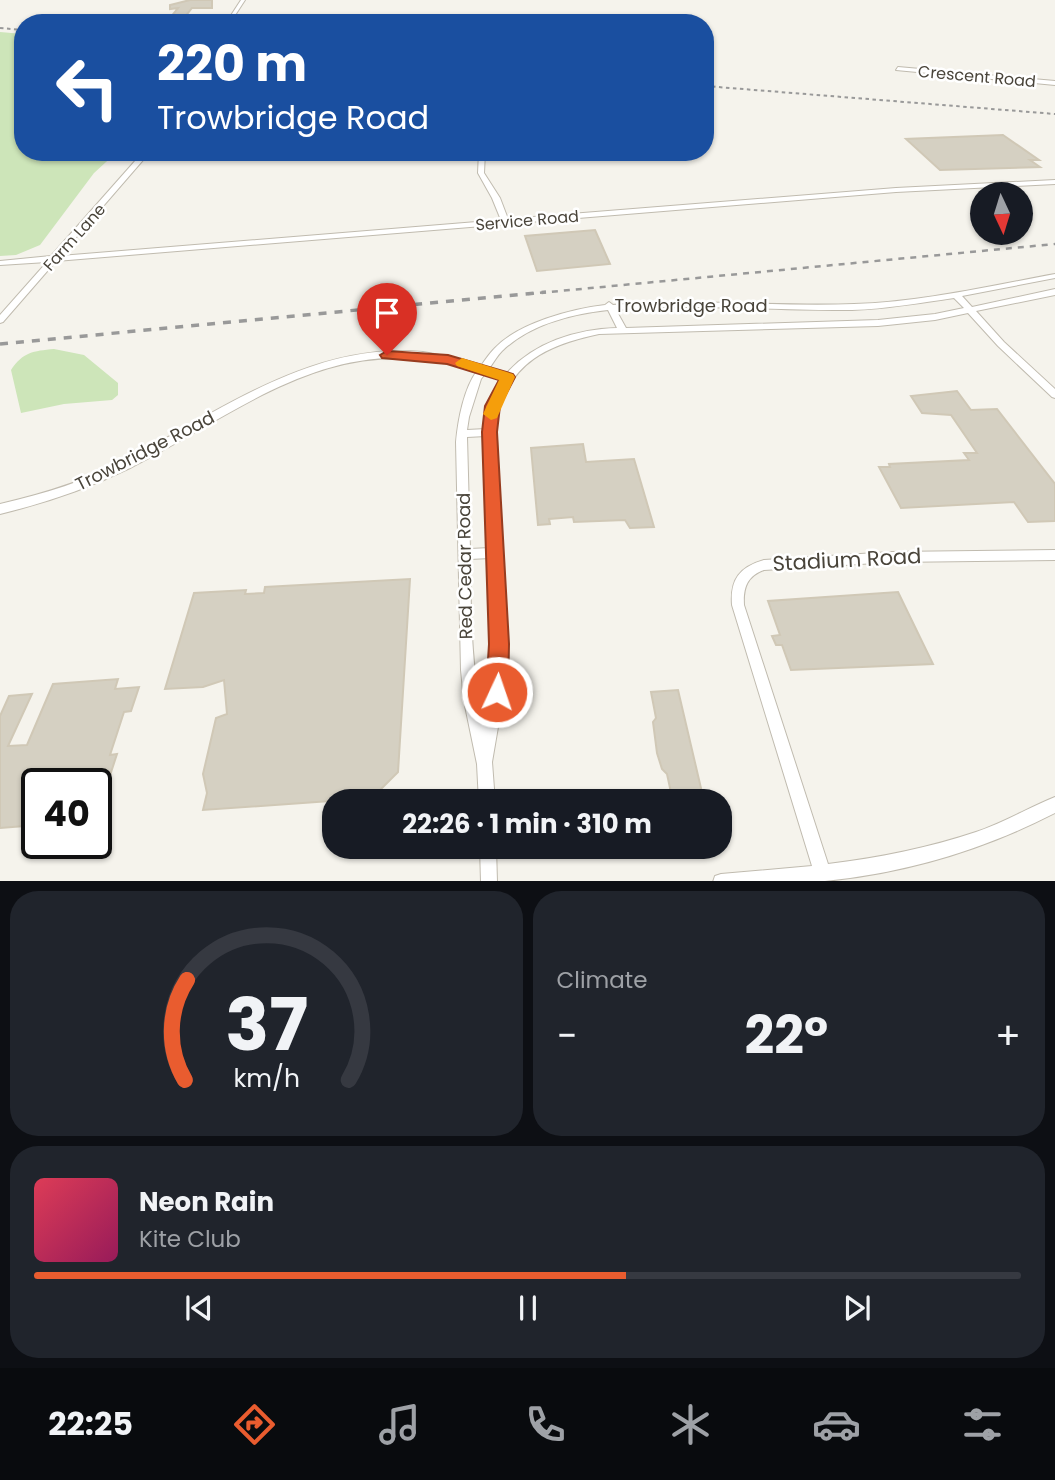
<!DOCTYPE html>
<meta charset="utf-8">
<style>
:root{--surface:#171b24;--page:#20242c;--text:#f1f3f6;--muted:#9ea1a6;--line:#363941;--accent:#e95c2f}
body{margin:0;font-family:Poppins,sans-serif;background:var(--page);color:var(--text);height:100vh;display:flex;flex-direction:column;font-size:26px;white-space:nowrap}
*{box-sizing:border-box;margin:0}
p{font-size:23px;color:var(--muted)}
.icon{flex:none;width:38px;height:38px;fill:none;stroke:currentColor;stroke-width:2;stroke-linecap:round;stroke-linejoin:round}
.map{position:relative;height:881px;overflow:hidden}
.drawer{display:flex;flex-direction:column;gap:10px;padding:10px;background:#0d0f14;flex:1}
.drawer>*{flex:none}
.top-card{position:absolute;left:14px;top:14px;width:700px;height:147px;border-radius:28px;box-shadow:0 2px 5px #0004;background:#1a4fa0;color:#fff;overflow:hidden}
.needle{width:46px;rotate:176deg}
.buttons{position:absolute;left:970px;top:182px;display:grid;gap:14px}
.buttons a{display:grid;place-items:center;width:63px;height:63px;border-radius:50%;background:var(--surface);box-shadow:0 2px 5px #0004;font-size:35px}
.speed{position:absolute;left:21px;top:768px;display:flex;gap:14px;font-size:35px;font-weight:700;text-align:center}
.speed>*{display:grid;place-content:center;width:91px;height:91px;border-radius:50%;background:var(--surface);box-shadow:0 2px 5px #0004;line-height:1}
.speed .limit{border:4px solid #111;border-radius:10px;background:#fff;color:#111}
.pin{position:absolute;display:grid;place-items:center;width:60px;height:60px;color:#fff;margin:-72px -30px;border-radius:50% 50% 50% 0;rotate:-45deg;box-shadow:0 0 7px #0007}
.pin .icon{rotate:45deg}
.me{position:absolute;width:77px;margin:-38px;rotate:3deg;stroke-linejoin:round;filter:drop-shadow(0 0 5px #0008)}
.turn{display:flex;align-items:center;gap:24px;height:147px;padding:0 28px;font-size:32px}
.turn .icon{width:91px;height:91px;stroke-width:2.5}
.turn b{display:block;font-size:49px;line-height:60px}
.big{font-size:52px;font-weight:700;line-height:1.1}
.drawer .widget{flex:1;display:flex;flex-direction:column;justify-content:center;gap:10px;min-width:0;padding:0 24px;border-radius:28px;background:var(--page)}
.drawer .dial{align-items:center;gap:0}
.dial svg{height:182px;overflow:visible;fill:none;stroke:var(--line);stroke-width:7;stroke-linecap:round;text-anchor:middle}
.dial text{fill:var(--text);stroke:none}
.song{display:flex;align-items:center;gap:21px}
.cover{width:84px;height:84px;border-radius:10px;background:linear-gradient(135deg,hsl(350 70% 55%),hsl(330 70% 35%))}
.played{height:7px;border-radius:4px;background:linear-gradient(90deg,var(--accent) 60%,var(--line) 60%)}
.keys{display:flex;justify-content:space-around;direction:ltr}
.heat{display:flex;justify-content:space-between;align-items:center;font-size:38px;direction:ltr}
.drawer .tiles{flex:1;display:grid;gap:10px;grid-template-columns:1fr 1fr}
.widget:last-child{grid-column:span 2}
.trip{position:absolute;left:322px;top:789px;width:410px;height:70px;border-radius:28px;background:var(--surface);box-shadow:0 2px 5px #0004;font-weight:700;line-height:70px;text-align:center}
.tabs{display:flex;height:112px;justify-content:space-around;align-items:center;background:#090b0e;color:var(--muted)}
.tabs .icon{width:49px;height:49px}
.tabs .on{color:var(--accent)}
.tabs b{font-size:32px;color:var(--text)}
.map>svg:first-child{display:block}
.green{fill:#cde5b9}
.building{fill:#d5d0c2;stroke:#d0c8b6;stroke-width:2}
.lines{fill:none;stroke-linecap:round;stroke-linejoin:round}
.minor-casing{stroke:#c0bbaf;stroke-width:2}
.minor{fill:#fff;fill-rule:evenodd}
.rail-far2{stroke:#999;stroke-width:2;stroke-dasharray:3.5 3.5;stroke-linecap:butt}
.rail-far1{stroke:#999;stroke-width:2.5;stroke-dasharray:6 6;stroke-linecap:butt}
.rail{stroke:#999;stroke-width:3.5;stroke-dasharray:8 8;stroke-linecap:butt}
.route{fill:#e95c2f;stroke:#973c1f;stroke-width:2}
.slow{fill:#f59e0b}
.labels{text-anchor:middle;stroke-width:5;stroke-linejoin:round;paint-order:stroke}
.far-street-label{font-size:16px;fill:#49443a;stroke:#fff}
.street-label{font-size:18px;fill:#49443a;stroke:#fff}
.near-street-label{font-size:21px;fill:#49443a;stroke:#fff}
</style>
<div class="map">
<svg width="1055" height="882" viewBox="0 0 1055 882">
<rect width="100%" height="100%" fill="#f5f3ec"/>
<g class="green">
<path d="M0,32L23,34V152H117L94,173L40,245L16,255L0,256Z"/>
<path d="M54,349L84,355L118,383V395L112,400L64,404L21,413L11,370C23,352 33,351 54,349Z"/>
</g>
<g class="building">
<path d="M190,0H212V8H192L180,23H166L178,8L170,9V5Z"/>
<path d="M1003,135L1039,160H1030L1040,167L940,170L906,139Z"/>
<path d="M595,230L610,264L537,271L525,236Z"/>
<path d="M957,391L971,410L997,409L1055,484V521L1028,522L1014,502L901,508L879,467H890L889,464L969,460L964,453H977L951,415L922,413L911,396Z"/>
<path d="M583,444L586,462L634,459L654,527L630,528L625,520L574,522L573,517L549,519L550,524L538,525L531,448Z"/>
<path d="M410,579L398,772L372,798L203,810L207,793L203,774L216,718L227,714L224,680L203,687L165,689L194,593L246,590L245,594L264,593L265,587Z"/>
<path d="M898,592L933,664L791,670L782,645H776L772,636L780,635L768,601Z"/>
<path d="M118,679L115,689L139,687L131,711L124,712L110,755L117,754L98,812L96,784H37V825L0,828V716L9,696L32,694L8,746L27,745L53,684Z"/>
<path d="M678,690L704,801L673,802L667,774L662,769L657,753L653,722L656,718L651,692Z"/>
</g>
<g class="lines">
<defs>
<g id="minor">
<path d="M241,0H245L230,23H226Z"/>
<path d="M898,67L1055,81V85L896,70Z"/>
<path d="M143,152H150L60,256L501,220L492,198L478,173L479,152H485L484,173L500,198L508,219L896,188L1055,180V184L896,192L56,261L3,322L0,323V315L47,262L0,265V261L51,256Z"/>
<path d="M1055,274V278L962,296L972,307L1055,289V295L976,311L1004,342L1055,389V398L1052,397L998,346L968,313L935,320L878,326L599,334C547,345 511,362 496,416L506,644L504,692L492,762L495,802H479L477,764L464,701L461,670L456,442C458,420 464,388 477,371C337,325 246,409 130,468C89,488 45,503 0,514V504C44,494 86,481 126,460C219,412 313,341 423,352C443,355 462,360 481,366C485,360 489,354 494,349C518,323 571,309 605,305L609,302L613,305C693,298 774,307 854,304C922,302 989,286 1055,274ZM954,298L964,308L935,314L878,320L626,328L616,310C694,303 774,311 852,310C886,309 920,303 954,298ZM608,310L617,328C576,329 533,343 506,374L489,369C493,363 497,356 502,351C529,325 571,314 608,310ZM485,374L501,380C492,396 486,410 486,429L467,430L469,417L481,379ZM486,436L490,548L470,549L467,437ZM490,558C491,615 493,670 484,726C471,672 471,615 470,559Z"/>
<path d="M1055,550V560L892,562L764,570C747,576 743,588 744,605L828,864C878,858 928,848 976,832C1003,823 1028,808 1055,797V813C983,850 906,873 825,881C790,882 749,882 713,882L715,876L721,874L812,866L732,605C730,579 740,567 764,560L892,552Z"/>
<path d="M480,847H496L497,882H481Z"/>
</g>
</defs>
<use href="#minor" class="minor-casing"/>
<use href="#minor" class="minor"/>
<g class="rail-far2">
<path d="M0,28L23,30"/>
<path d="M705,86L1055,114"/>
</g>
<path class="rail-far1" d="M528,294L1055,244"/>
<path class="rail" d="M0,344L546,292"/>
</g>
<path class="route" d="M387,351L448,355L513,374L515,377L500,406L497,432L509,644L508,692L505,700L497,703L489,700L486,692L489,644L482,432L485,406L499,380L447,364L382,358L380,355Z"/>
<path class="slow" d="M462,358L513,374L515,377L497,418L491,420L483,414L499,380L457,366L455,363Z"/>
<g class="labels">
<g class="far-street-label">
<text transform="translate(977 76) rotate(5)" y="6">Crescent Road</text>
<text transform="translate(527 220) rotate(-5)" y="6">Service Road</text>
<text transform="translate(74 237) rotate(-48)" y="6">Farm Lane</text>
</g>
<g class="street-label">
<text x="691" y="312">Trowbridge Road</text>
<text transform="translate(145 451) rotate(-27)" y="6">Trowbridge Road</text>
<text transform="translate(465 566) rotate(-91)" y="6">Red Cedar Road</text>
</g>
<g class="near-street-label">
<text transform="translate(847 560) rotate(-3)" y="7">Stadium Road</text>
</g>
</g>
</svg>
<div class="buttons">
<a><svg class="needle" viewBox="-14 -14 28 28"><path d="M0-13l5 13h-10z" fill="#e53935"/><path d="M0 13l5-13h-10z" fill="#9ea1a6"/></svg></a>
</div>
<div class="speed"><div class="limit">40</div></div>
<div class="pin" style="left:387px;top:355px;background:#d93025"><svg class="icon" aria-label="arrive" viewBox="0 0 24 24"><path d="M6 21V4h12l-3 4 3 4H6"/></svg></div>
<svg class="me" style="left:497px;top:692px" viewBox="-20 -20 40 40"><circle r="17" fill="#e95c2f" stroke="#fff" stroke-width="3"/><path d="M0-11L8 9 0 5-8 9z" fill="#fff"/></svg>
<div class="trip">22:26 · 1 min · 310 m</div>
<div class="top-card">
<div class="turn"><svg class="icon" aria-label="left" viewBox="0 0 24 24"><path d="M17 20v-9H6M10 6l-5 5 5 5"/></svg><div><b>220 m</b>Trowbridge Road</div></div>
</div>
</div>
<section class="drawer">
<div class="tiles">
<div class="widget dial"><svg viewBox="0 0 100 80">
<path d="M14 69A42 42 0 1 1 86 69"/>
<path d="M14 69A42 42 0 0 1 15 25" stroke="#e95c2f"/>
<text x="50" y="56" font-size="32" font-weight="700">37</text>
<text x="50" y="72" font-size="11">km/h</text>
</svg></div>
<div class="widget"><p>Climate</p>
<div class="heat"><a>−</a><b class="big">22°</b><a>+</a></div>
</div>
<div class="widget">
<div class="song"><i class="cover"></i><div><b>Neon Rain</b><p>Kite Club</p></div></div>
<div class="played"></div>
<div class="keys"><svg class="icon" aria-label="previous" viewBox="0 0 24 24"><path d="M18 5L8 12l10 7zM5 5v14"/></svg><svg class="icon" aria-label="pause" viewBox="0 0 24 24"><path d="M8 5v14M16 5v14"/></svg><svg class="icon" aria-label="next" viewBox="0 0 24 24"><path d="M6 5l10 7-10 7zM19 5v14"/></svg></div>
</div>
</div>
</section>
<nav class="tabs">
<b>22:25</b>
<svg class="icon on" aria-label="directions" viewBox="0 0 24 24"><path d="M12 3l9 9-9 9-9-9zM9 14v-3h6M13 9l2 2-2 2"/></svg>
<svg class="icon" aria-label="music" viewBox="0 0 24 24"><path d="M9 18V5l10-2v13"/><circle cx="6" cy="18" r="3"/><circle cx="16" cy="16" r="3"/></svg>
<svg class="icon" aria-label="phone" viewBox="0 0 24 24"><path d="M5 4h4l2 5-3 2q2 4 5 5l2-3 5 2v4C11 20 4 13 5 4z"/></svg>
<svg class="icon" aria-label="climate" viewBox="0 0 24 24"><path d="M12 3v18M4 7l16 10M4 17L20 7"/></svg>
<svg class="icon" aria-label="car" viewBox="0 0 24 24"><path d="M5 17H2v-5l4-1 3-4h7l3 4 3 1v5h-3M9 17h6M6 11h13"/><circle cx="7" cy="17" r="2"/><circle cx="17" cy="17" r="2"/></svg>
<svg class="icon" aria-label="filters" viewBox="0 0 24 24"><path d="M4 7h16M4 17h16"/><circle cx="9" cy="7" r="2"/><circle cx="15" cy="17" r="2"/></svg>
</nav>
